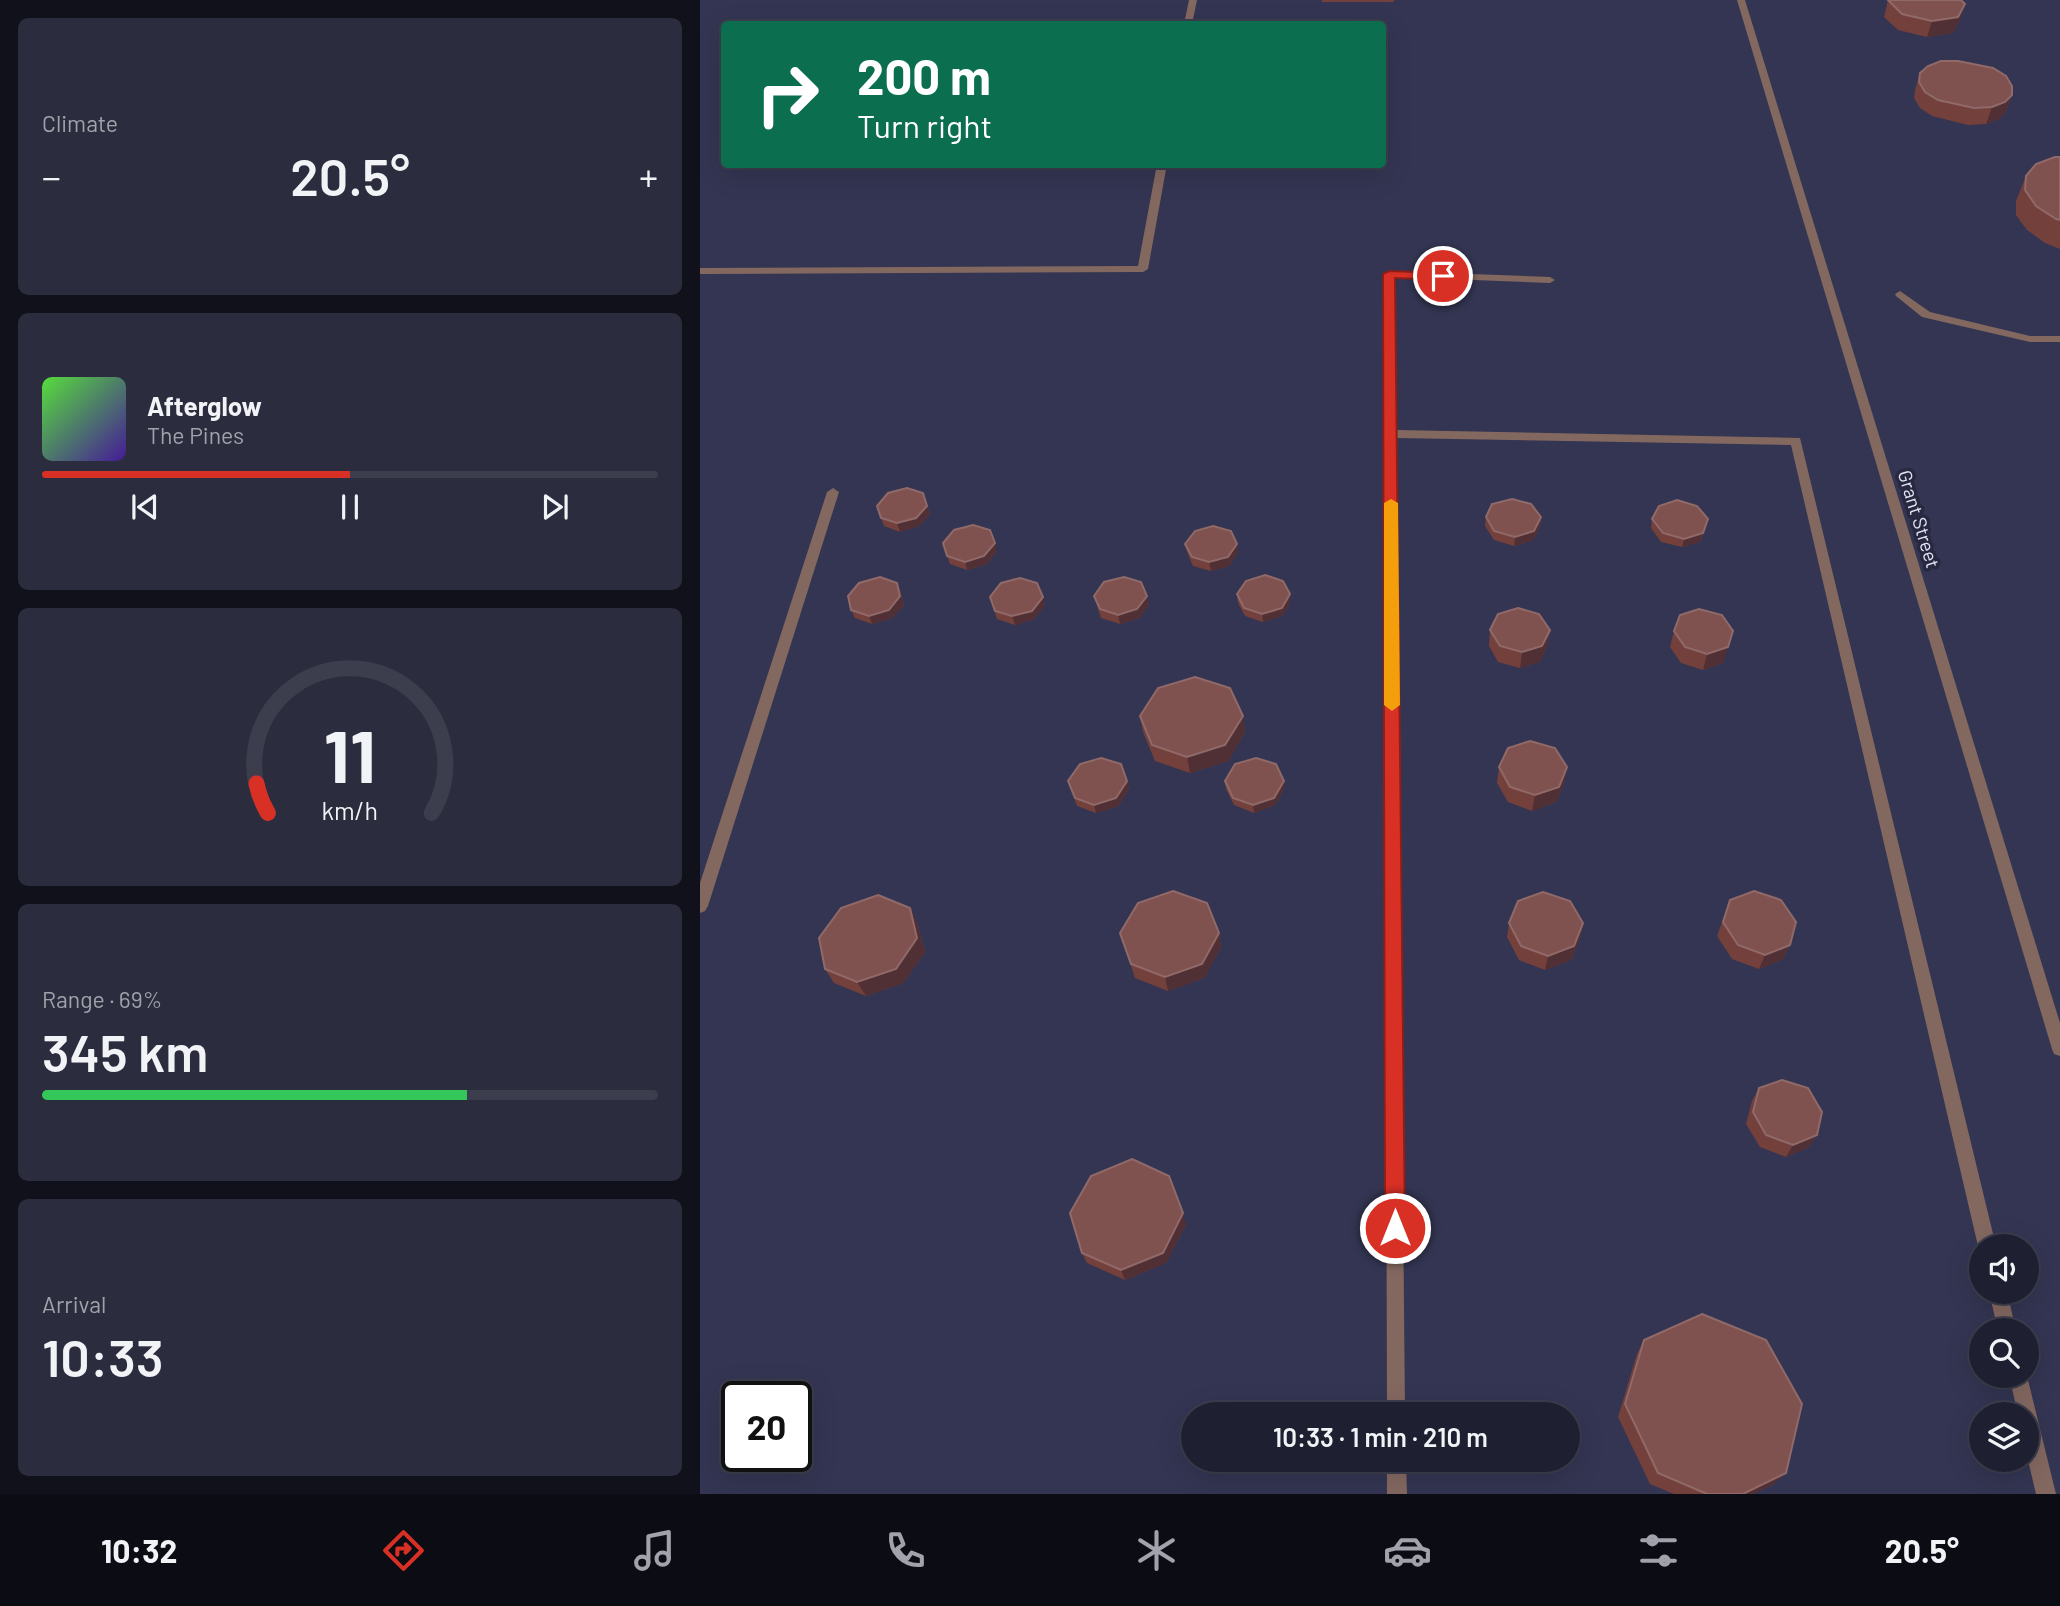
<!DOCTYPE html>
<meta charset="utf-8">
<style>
:root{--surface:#1e1f31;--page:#2b2c3d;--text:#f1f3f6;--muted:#a1a2ab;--line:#3c3d4d;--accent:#d93025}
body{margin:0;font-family:Barlow,sans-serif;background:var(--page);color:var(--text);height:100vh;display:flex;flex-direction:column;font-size:26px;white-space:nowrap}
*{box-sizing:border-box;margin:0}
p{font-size:23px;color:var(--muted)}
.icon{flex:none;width:38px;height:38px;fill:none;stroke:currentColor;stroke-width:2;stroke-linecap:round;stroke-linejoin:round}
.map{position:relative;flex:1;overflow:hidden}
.details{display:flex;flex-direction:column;gap:18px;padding:18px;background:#10111b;width:700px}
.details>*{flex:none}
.hud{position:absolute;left:21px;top:21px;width:665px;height:147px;border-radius:7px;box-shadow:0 7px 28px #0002,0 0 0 2px var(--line);background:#0b6e4f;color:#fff;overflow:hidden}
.fabs{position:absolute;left:1269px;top:1234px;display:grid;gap:14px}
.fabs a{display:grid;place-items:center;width:70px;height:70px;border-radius:50%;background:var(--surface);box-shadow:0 7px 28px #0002,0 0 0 2px var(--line);font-size:35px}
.speed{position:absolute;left:21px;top:1381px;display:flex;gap:14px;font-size:35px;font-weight:700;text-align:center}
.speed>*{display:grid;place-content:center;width:91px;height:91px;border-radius:50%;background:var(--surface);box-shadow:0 7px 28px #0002,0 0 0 2px var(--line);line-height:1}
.speed .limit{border:4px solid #111;border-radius:10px;background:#fff;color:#111}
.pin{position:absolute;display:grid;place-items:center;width:60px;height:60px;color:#fff;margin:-30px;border:4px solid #fff;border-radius:50%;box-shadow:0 2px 7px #0007}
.me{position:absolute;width:77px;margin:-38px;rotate:0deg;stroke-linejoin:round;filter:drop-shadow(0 0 5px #0008)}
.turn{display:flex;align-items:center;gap:24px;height:147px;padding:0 21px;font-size:32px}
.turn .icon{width:91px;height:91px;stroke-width:2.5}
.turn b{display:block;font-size:49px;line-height:60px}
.big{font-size:52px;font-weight:600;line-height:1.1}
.details .card{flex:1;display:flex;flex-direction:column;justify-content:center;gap:10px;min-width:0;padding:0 24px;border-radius:10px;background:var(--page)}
.details .dial{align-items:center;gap:0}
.dial svg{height:182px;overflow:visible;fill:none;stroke:var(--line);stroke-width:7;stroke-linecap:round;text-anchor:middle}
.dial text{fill:var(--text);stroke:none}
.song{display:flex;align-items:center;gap:21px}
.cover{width:84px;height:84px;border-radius:10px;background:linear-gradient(135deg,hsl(110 70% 55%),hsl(260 70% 35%))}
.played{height:7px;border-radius:4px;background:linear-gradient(90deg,var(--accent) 50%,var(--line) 50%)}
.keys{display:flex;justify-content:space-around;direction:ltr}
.heat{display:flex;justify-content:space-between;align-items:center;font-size:38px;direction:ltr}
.charge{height:10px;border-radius:5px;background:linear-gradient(90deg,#34c759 69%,var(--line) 0)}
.trip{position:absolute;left:481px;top:1402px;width:399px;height:70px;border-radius:35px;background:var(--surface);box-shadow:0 7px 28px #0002,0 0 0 2px var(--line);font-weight:600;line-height:70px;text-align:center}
.tab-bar{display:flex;height:112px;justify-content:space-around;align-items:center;background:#0c0c14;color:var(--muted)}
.tab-bar .icon{width:49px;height:49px}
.tab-bar .selected{color:var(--accent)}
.tab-bar b{font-size:32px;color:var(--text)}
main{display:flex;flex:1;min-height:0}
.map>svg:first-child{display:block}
.built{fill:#333552;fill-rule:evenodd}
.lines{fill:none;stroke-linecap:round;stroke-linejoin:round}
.service{fill:#836860;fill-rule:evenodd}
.minor{fill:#836860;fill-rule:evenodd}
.wall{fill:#74403b}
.shaded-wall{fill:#513035}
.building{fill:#80524f;stroke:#906969;stroke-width:2}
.route{fill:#d93025;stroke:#8d1f18;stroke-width:2}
.slow{fill:#f59e0b}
.labels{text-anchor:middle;stroke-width:7;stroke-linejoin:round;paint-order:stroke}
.street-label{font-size:19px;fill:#e4e6f6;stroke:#282941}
</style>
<main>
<section class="details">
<div class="card"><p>Climate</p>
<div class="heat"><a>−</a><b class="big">20.5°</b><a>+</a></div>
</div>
<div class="card">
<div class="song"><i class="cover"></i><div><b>Afterglow</b><p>The Pines</p></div></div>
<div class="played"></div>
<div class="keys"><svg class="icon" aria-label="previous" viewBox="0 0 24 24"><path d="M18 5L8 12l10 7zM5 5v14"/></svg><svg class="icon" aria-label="pause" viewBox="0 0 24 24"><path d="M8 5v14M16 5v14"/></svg><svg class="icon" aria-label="next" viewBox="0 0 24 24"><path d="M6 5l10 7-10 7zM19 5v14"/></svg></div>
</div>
<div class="card dial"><svg viewBox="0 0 100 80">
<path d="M14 69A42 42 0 1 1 86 69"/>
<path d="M14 69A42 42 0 0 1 9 56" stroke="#d93025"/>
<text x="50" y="56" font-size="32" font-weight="700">11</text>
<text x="50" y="72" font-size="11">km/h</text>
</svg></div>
<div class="card"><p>Range · 69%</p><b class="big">345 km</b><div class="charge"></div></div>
<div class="card"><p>Arrival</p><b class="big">10:33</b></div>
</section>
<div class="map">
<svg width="1360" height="1494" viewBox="0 0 1360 1494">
<rect width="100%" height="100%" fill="#282941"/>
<path class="built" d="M0,0H1360V1494H0ZM24,24H682V164H24ZM1281,1246H1326V1292H1281ZM1281,1330H1326V1376H1281ZM37,1396H96V1456H37ZM494,1414H868V1460H494ZM1281,1414H1326V1460H1281Z"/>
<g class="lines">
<g class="service">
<path d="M489,0H497L492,24H484Z"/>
<path d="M457,164H467L448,269L443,272L0,274V268L438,266Z"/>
<path d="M689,271L850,277L855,280L850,283L694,277L696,430L1100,438L1296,1246H1281V1252L1278,1246L1091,445L696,438L705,1414H687L684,274Z"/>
<path d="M1200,291L1230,312L1330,336H1360V342H1330L1222,317L1196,296L1195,294Z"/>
<path d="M133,488L139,492L8,906L5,911L0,913V883L127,492Z"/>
<path d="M1289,1292H1307L1316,1330H1298Z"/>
<path d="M1326,1374L1327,1376L1356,1494H1336L1326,1452V1414H1318L1309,1376Z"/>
<path d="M687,1460H706L707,1494H687Z"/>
</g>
<path class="minor" d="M1037,0H1045L1360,1023V1056L1354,1054L1352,1049Z"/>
</g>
<g class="wall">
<rect x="622" y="0" width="72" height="2"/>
<path d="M1188,0L1260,20L1253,33L1227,37L1198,30L1184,17Z"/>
<path d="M1220,73L1312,95L1306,111L1299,119L1286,124L1268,125L1232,116L1220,108L1214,98L1215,90Z"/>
<path d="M1360,157V249L1345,243L1327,230L1316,215V201L1326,176Z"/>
<path d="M223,493L230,514L219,526L200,532L184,526L181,518Z"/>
<path d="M786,517H841L840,526L833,540L814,546L794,540L785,526Z"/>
<path d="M952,519L1006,528L1000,542L982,547L961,542L951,528Z"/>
<path d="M485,544L538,552L529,566L511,571L493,566L487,552Z"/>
<path d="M297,551L287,564L267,570L250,564L247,556Z"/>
<path d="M200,591L204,605L192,618L172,624L155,618L151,610Z"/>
<path d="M537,594H590V603L582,616L563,622L545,616L538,603Z"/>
<path d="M394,596L449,604L439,618L420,624L401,618Z"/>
<path d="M290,597L345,605L334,619L315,625L297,619Z"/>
<path d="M790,630H850L847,646L840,662L820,668L798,662L789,646Z"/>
<path d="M974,631L1023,663L1003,670L981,663L970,647Z"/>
<path d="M440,716L545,732L528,761L490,773L455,761L443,732Z"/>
<path d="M799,767H867L864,783L856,802L832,811L808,802L797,783Z"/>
<path d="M368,781H427L429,789L418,806L396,813L377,806Z"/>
<path d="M525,781L584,789L575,805L554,813L534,805L526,789Z"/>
<path d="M1030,900L1090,945L1083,959L1059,969L1032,959L1017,936Z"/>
<path d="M217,922L225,952L203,983L166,996L134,983L125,969Z"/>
<path d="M809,923H883L880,938L871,960L845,970L819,960L807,937Z"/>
<path d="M420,933H519L521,947L504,978L468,991L435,978Z"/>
<path d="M1059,1088L1117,1135L1109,1147L1086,1157L1060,1147L1046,1124L1052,1101Z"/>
<path d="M486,1224L466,1263L425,1280L387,1263L382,1253Z"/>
<path d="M944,1340L1074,1484L1053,1494H974L950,1484L918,1417L937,1354Z"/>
</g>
<g class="shaded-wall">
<path d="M1265,4L1260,20L1253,33L1227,37L1232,21Z"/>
<path d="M1312,95L1306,111L1299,119L1286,124L1292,107Z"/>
<path d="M227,506L230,514L219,526L200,532L197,523Z"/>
<path d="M841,517L840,526L833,540L814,546L815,537Z"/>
<path d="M1008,519L1000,542L982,547L984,539Z"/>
<path d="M295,543L297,551L287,564L267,570L265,562Z"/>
<path d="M537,544L538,552L529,566L511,571L509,562Z"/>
<path d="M197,583L204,605L192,618L172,624L169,616Z"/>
<path d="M590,594V603L582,616L563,622L562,614Z"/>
<path d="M447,596L449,604L439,618L420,624L418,615Z"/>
<path d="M343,597L345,605L334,619L315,625L312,616Z"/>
<path d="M850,630L847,646L840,662L820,668L822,652Z"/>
<path d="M1033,631L1023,663L1003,670L1007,654Z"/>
<path d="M543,716L545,732L528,761L490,773L487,757Z"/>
<path d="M867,767L864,783L856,802L832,811L835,795Z"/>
<path d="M427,781L429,789L418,806L396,813L394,805Z"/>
<path d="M584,781V789L575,805L554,813L553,805Z"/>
<path d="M210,908L217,922L225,952L203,983L166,996L157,982Z"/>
<path d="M883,923L880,938L871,960L845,970L848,956Z"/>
<path d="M519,933L521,947L504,978L468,991L465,977Z"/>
<path d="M1090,945L1083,959L1059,969L1065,955Z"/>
<path d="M1117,1135L1109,1147L1086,1157L1093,1145Z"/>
<path d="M483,1213L486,1224L466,1263L425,1280L421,1270Z"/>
<path d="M1086,1473L1074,1484L1053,1494H1043Z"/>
</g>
<g class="building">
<path d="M1188,0H1261L1265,4L1258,17L1232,21L1202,14Z"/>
<path d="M1241,61H1258L1293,68L1306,76L1312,86V95L1305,102L1292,107L1274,108L1238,100L1225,92L1219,82L1220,73L1228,66Z"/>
<path d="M1355,157H1360V220L1356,219L1336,206L1325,190L1326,176L1336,164Z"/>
<path d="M207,488L223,493L227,506L216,518L197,523L181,518L177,506L188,493Z"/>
<path d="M812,499L831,504L841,517L834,531L815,537L794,531L786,517L792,504Z"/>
<path d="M977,500L997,506L1008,519L1003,533L984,539L963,533L952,519L959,506Z"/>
<path d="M273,525L290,530L295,543L284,556L265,562L247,556L243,543L254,530Z"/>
<path d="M513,526L531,531L537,544L528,557L509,562L492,557L485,544L495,531Z"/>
<path d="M565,575L583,581L590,594L582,608L562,614L544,608L537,594L546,581Z"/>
<path d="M180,577L197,583L200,596L189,610L169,616L151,610L148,596L159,583Z"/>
<path d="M424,577L441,582L447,596L437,609L418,615L400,609L394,596L404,582Z"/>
<path d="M320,578L337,583L343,597L332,611L312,616L295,611L290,597L301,583Z"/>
<path d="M818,608L839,614L850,630L842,646L822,652L800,646L790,630L798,614Z"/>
<path d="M999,609L1022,615L1033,631L1028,647L1007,654L985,647L974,631L980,615Z"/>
<path d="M495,677L530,688L543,716L525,745L487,757L452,745L440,716L458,688Z"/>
<path d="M830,741L855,748L867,767L859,787L835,795L810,787L799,767L808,748Z"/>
<path d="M401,758L421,764L427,781L416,798L394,805L375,798L368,781L380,764Z"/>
<path d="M556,758L576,764L584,781L574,798L553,805L533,798L525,781L535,764Z"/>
<path d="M473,891L507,903L519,933L502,964L465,977L431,964L420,933L438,903Z"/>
<path d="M1054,891L1081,900L1096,922L1090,945L1065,955L1038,945L1023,922L1030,900Z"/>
<path d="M843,892L870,901L883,923L874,946L848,956L821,946L809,923L818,901Z"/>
<path d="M178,895L210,908L217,938L196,969L157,982L125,969L119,938L141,908Z"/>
<path d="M1082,1080L1108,1088L1122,1112L1117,1135L1093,1145L1066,1135L1053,1112L1059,1088Z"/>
<path d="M432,1159L469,1176L483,1213L463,1253L421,1270L382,1253L370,1213L391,1176Z"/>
<path d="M1002,1314L1066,1340L1102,1404L1086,1473L1043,1494H1007L958,1473L925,1404L944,1340Z"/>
</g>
<path class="route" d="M689,271L743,273L749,276L743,280L695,278L705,1228L702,1235L695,1238L688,1235L685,1228L683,274Z"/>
<path class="slow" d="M691,499L698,503L700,705L692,711L684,705V503Z"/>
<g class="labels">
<g class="street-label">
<text transform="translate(1219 519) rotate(73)" y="7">Grant Street</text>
</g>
</g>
</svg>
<div class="fabs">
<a><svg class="icon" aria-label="sound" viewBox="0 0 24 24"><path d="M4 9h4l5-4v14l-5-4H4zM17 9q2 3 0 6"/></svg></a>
<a><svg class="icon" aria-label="search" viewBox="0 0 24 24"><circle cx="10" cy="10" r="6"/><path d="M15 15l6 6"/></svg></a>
<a><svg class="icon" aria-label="layers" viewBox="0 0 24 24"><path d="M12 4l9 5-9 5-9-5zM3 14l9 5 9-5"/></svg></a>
</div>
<div class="speed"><div class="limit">20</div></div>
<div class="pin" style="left:743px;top:276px;background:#d93025"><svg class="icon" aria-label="arrive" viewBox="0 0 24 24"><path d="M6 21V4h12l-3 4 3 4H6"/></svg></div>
<svg class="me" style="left:695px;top:1228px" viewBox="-20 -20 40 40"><circle r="17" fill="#d93025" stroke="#fff" stroke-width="3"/><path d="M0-11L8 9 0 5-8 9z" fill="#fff"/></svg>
<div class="trip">10:33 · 1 min · 210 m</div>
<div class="hud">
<div class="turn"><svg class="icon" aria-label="right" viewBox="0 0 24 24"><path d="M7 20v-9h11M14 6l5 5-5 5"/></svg><div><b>200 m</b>Turn right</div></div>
</div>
</div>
</main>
<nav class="tab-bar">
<b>10:32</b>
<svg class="icon selected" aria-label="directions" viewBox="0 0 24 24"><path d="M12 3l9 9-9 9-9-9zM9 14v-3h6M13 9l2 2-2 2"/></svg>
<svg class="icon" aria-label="music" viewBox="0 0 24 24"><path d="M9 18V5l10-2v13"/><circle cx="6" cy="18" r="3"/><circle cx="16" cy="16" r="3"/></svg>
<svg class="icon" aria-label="phone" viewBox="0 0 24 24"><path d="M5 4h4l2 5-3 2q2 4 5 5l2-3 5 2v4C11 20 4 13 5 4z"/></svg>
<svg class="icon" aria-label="climate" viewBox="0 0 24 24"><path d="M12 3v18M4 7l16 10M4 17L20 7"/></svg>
<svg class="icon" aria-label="car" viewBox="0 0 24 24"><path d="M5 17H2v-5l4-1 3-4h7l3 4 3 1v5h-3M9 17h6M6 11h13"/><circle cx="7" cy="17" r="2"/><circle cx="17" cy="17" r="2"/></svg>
<svg class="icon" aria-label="filters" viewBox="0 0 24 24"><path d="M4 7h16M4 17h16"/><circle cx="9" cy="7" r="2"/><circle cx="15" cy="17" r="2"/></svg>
<b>20.5°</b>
</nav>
